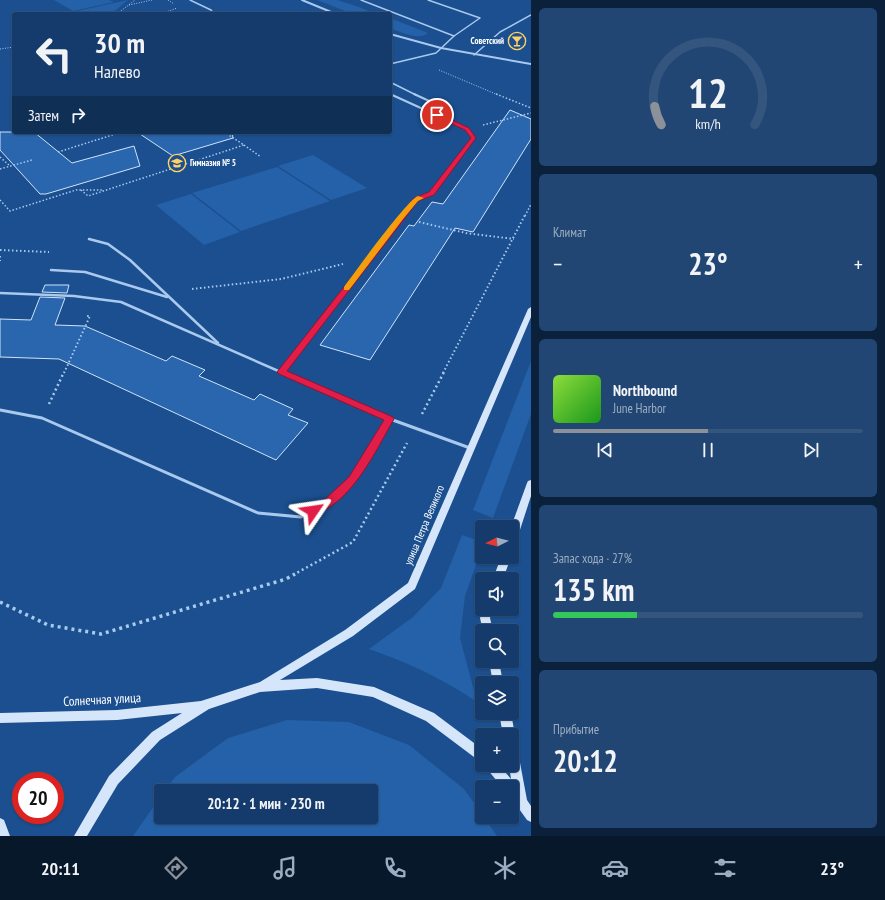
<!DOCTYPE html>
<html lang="ru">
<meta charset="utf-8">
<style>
:root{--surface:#143b6b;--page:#214673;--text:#f1f3f6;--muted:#9dadc1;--line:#33557e;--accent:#8c9099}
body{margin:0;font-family:"PT Sans Narrow",sans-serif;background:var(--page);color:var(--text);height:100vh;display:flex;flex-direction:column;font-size:15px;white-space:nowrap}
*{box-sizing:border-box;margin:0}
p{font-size:13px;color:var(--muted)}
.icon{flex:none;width:22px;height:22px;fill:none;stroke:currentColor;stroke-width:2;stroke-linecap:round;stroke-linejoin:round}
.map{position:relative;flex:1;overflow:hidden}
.side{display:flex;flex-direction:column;gap:8px;padding:8px;background:#0b203b;width:354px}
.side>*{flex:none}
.top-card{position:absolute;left:12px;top:12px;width:380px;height:122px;border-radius:4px;box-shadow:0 1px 3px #0004,0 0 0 1px var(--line);background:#143b6b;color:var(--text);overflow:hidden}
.needle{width:26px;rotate:264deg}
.tools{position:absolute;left:475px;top:520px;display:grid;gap:8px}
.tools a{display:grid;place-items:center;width:44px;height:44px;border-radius:4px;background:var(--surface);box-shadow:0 1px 3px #0004,0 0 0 1px var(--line);font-size:20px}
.speed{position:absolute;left:12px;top:772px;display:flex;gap:8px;font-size:20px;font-weight:700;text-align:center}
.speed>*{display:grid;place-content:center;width:52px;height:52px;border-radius:50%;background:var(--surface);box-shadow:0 1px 3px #0004,0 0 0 1px var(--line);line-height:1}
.speed .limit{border:6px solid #d22;background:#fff;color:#111}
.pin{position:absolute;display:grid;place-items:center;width:34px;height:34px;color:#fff;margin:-17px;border:2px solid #fff;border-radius:50%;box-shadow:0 1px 4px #0007}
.me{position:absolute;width:44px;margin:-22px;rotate:58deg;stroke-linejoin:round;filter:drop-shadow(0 0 3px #0008)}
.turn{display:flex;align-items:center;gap:14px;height:84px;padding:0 16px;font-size:18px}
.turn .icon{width:52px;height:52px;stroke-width:2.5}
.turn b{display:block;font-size:28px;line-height:34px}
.then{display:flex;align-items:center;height:38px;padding:0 16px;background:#0003;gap:8px;font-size:15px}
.big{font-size:30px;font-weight:700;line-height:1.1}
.side .widget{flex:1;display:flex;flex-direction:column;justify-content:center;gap:6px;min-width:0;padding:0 14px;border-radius:6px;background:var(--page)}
.side .dial{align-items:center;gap:0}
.dial svg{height:104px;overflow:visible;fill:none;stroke:var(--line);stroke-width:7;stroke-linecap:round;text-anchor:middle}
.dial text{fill:var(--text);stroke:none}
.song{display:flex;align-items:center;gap:12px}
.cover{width:48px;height:48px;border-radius:6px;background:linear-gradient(135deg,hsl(90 70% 55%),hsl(120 70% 35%))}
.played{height:4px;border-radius:2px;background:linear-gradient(90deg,var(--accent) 50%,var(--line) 50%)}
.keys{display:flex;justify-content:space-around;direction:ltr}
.heat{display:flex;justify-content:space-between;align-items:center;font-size:22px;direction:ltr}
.charge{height:6px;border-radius:3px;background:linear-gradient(90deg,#34c759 27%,var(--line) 0)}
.trip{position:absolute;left:154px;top:784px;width:224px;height:40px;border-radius:4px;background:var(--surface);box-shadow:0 1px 3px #0004,0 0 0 1px var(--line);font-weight:700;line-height:40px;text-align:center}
.tab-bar{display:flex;height:64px;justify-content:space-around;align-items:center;background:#08182b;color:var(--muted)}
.tab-bar .icon{width:28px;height:28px}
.tab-bar .selected{color:var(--accent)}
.tab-bar b{font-size:18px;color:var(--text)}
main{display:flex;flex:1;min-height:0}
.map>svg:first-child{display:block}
.green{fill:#2461a8}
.building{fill:#2a66ad;stroke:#cfe3fa}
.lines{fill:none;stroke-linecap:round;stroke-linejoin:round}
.path-far4{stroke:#a9c9ee;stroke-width:1;stroke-dasharray:1 1.5;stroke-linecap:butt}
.path-far3{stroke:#a9c9ee;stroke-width:1.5;stroke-dasharray:1.5 2;stroke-linecap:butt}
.path-far2{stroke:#a9c9ee;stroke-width:2;stroke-dasharray:1.5 2.5;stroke-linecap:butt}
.path-far1{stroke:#a9c9ee;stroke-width:2.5;stroke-dasharray:2 3;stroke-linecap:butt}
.path{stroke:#a9c9ee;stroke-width:3.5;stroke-dasharray:3 4;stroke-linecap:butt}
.lane-far3{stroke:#a9c9ee;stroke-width:1.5}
.lane-far2{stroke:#a9c9ee;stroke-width:2}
.lane-far1{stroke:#a9c9ee;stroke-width:2.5}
.lane{stroke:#a9c9ee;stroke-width:3}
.street{stroke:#a9c9ee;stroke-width:2}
.secondary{fill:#d6e6fa;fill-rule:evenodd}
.route{fill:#e11d48;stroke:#92132f}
.slow{fill:#f59e0b}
.labels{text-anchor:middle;stroke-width:4;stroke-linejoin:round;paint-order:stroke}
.far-poi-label{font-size:9px;font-weight:bold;fill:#fff;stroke:#1b4f8f;text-anchor:end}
.street-label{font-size:11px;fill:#fff;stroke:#1b4f8f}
.near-street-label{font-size:13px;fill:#fff;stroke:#1b4f8f}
</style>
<main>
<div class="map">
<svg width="531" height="836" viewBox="0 0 531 836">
<rect width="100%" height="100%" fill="#1b4f8f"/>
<g class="green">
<path d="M54,0H109L114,2L73,11Z"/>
<path d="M128,0L111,14H75L72,12Z"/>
<path d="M317,0H337L359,7L376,14H353Z"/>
<path d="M390,18L428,33C419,41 400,32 390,28Z"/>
<path d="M313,155L367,188L331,200L278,166Z"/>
<path d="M277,167L330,201L241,231L192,193Z"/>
<path d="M191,194L240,232L204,245L156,205Z"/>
<path d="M531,361V414L493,518L473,510Z"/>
<path d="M462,535L482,542V548L465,596L460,638L477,702C442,678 408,663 369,649L413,617L441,588Z"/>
<path d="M287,720L349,722L409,745L464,789L482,814V817H484L497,836H133L161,796V817H371V791H165L175,777L228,738Z"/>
</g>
<g class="building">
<path d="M510,110L531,119V139L473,232L455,228L370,360L320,345L409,225L414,226L432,202L443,204Z"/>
<path d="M0,132H34L72,163L134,146L140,166L46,194H40L0,150Z"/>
<path d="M137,132H232L233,138L173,156Z"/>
<path d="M45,285H69L67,293L42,292Z"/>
<path d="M40,297L65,298L55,325L85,326L166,361L172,356L205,370L199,376L254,400L260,394L293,409L288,415L308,423L276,460L59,359L0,357V319L31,320Z"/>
</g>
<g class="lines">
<g class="path-far4">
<path d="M168,0L174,4"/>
<path d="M129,5L152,0"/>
<path d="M117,14L135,0"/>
<path d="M161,14L177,8"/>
<path d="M0,49L14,47"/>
<path d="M439,70L498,95"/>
</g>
<g class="path-far3">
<path d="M496,94L531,108"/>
<path d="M483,125L531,113"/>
<path d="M244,145L261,157"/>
<path d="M58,152L122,132"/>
<path d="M0,157L10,166"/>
<path d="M0,169L32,160"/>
<path d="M81,190L88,196L244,145L224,132"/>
<path d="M0,200L10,211L76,190H102"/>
<path d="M525,216L531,204"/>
</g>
<g class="path-far2">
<path d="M419,222L466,233L514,239"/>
<path d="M0,250L49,252"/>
<path d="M0,256V261"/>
<path d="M192,289L281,279L343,264"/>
<path d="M64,373L90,316H87"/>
<path d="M443,373L525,215"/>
</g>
<g class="path-far1">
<path d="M49,404L64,372"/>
<path d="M422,414L444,372"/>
<path d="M293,575L353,542L407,443"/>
</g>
<path class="path" d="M0,602L48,625L101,634L286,579L295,574"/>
<g class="lane-far3">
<path d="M190,0L211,10L214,14"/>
<path d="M361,0L454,36"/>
<path d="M474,55L500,32L531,15"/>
<path d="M390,64L436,53L454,36L480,18L428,0"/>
<path d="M390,82L416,95"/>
</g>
<g class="lane-far2">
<path d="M390,94L467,129L473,138L432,194L416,199L403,216"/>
<path d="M414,94L451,111"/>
</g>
<g class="lane-far1">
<path d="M89,239L108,244L130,260L218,343"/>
<path d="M51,270L85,272L167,297"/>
<path d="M0,293L74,296L121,302L283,373"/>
<path d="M282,372L404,215"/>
</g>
<g class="lane">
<path d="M281,372L390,419L470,448"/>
<path d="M0,410L42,418L258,513L301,517L325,505L353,480L390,419"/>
</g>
<g class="street">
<path d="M302,0L336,14"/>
<path d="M390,34L441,48L531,64"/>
</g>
<g class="secondary">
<path d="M531,307V317L415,589L353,636L280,680L317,678L374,687L434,713L482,749V762L478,760L426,721L373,697L317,688L260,692L209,709L160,740L118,784L87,836H74L109,776L152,732L182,713L117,720L0,723V713L117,710L201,701L260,682L345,630L408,583L528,309Z"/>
<path d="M531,480V496L517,539L515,542L512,543L511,527L527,483L528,481Z"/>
<path d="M501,557H511L503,579H493Z"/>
<path d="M483,609H493L490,618L493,631H483L480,618Z"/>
<path d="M489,661H499L503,683H493Z"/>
<path d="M499,713H511L515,735L513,739H512V735H503Z"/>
<path d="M512,746L516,748L518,752L527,800L531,806V822L527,820L512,799V787H502L487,769L485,765H499L511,779L509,765H512Z"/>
<path d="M0,818L4,820L10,836H0Z"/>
</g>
</g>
<path class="route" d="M435,114H439L469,128L476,138L434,195L418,201L287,371L393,417L394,419C375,452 352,503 313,515L310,514L308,511L310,508L322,502L349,477L384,420L279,374L277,372L414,198L429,192L471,138L465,130L435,116Z"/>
<path class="slow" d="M418,196L424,198L418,201L403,219L349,290H344V287C355,272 407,200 418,196Z"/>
<defs>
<symbol id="bar-ring" viewBox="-11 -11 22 22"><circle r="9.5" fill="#1b4f8f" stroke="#ffd166" stroke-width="1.5"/><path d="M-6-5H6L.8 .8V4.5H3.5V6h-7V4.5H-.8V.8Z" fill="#ffd166"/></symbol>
<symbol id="school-ring" viewBox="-11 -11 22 22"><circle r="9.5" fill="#1b4f8f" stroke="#ffd166" stroke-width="1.5"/><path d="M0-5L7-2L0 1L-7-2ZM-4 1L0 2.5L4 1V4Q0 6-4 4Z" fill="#ffd166"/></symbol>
</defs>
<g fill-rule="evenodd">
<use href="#bar-ring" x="507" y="31" width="20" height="20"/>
<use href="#school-ring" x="167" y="153" width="20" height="20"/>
</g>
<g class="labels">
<g class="far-poi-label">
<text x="504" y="44">Советский</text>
<text x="190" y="166" text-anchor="start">Гимназия № 5</text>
</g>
<g class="street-label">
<text transform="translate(424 525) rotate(-67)" y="4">улица Петра Великого</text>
</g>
<g class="near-street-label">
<text transform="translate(102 699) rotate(-3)" y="5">Солнечная улица</text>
</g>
</g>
</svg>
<div class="tools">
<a><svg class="needle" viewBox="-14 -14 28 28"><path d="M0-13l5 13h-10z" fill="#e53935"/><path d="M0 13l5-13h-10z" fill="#9dadc1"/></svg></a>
<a><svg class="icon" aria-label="sound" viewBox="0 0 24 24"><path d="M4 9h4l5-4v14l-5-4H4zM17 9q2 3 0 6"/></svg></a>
<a><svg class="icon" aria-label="search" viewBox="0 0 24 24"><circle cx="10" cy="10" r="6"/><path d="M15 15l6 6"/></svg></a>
<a><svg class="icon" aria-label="layers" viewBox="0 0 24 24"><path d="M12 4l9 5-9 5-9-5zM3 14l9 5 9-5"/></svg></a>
<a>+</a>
<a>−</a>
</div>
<div class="speed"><div class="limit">20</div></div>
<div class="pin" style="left:437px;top:115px;background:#d93025"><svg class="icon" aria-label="arrive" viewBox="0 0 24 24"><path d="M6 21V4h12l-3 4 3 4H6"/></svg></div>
<svg class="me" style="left:313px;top:511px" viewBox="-20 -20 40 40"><path d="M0-17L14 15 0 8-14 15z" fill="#e11d48" stroke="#fff" stroke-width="4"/></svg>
<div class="trip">20:12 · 1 мин · 230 m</div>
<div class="top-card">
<div class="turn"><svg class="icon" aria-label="left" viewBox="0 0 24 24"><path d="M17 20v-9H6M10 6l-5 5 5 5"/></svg><div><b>30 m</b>Налево</div></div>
<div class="then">Затем<svg class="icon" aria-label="right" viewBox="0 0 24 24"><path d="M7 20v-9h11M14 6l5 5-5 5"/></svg></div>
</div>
</div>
<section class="side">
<div class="widget dial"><svg viewBox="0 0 100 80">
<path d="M14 69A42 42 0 1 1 86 69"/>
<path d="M14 69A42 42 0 0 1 9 55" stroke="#8c9099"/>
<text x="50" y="56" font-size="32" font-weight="700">12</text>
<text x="50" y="72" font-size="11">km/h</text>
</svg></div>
<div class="widget"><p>Климат</p>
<div class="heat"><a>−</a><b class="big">23°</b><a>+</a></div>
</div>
<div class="widget">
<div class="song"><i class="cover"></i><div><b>Northbound</b><p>June Harbor</p></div></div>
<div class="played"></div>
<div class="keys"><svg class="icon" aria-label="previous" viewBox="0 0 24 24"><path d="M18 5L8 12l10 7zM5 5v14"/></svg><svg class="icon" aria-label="pause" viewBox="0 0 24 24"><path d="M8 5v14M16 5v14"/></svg><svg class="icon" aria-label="next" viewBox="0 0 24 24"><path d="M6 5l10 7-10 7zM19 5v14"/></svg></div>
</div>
<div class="widget"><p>Запас хода · 27%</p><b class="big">135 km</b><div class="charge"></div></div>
<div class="widget"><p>Прибытие</p><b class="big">20:12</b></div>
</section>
</main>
<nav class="tab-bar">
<b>20:11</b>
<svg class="icon selected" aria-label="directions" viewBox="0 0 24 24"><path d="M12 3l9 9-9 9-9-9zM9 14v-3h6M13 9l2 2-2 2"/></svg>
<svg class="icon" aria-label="music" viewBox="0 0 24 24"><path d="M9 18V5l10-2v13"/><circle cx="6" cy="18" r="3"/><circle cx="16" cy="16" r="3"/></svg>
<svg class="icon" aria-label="phone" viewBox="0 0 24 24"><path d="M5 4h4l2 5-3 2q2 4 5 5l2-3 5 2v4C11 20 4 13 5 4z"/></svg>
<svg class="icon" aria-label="climate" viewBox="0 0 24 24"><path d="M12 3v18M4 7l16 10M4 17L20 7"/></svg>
<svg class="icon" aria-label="car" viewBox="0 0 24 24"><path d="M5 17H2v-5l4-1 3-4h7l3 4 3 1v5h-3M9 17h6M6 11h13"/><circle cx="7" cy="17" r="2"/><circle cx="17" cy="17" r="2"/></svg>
<svg class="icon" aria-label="filters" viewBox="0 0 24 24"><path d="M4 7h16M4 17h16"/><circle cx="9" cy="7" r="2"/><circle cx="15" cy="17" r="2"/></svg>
<b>23°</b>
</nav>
